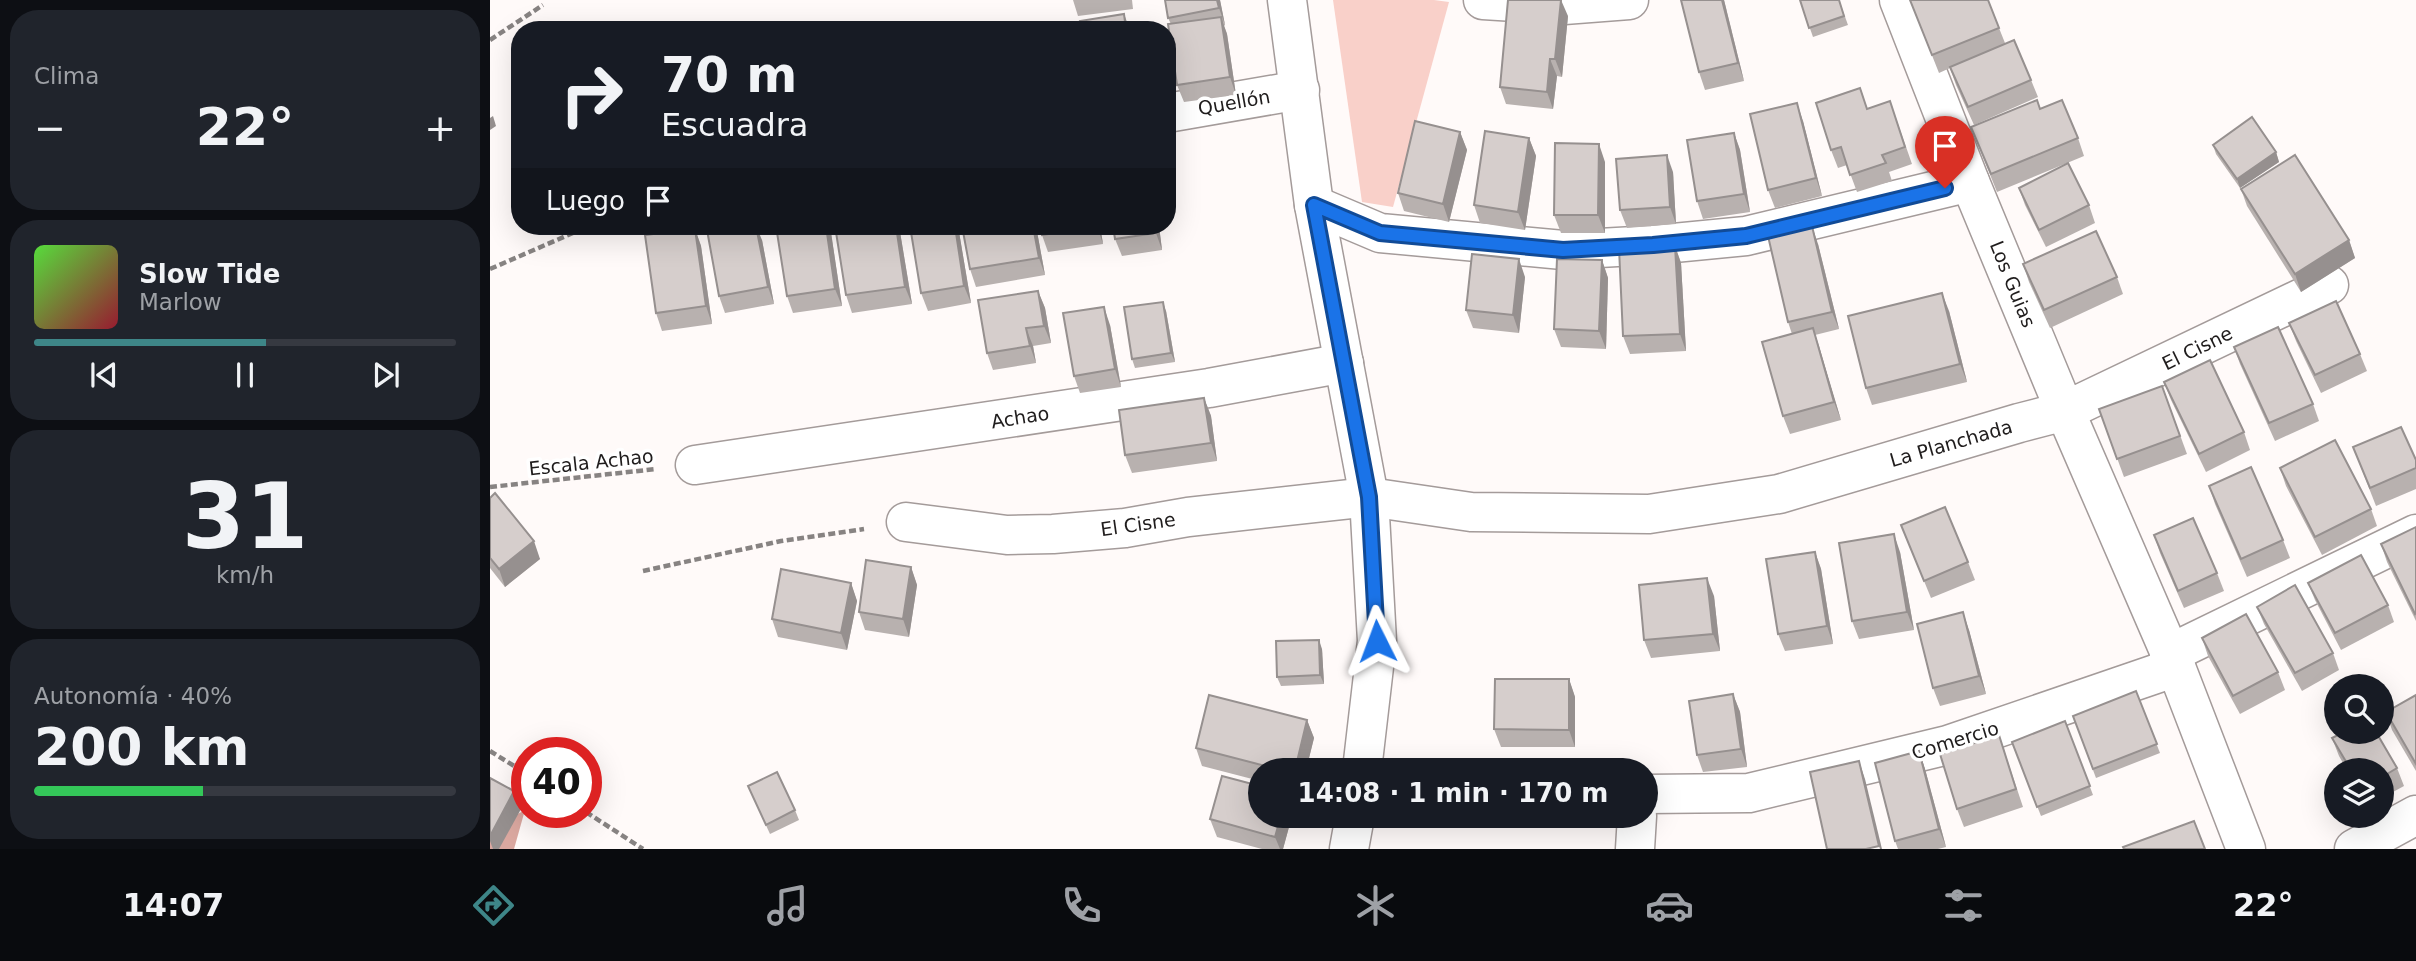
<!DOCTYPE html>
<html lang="es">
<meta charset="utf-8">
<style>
:root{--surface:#171b24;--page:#20242c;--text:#f1f3f6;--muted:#9ea1a6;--line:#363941;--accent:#3e8688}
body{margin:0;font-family:"DejaVu Sans",sans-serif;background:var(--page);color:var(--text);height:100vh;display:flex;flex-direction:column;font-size:26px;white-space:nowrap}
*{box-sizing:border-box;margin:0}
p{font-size:23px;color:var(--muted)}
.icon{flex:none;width:38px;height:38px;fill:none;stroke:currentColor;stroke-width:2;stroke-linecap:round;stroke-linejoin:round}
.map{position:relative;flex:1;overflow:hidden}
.details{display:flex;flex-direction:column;gap:10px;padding:10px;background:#0d0f14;width:490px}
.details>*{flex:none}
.banner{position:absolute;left:21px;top:21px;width:665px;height:214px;border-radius:28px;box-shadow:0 7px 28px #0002;background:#171b24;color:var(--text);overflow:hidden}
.buttons{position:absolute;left:1834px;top:674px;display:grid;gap:14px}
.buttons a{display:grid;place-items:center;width:70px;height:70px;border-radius:50%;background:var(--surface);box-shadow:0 7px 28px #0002;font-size:35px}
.speed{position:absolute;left:21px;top:737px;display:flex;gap:14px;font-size:35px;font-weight:700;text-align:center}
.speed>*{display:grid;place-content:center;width:91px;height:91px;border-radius:50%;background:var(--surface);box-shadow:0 7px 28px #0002;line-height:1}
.speed .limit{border:10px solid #d22;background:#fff;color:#111}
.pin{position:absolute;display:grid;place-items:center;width:60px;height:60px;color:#fff;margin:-72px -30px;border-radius:50% 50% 50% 0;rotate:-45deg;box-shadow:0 0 7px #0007}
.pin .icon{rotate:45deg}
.me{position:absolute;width:77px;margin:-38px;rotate:357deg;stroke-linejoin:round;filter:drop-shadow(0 0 5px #0008)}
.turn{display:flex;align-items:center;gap:24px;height:147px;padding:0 35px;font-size:32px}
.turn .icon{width:91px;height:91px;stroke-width:2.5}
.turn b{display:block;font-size:49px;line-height:60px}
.then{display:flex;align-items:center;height:66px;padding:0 35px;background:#0003;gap:14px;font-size:26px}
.big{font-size:52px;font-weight:700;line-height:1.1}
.details .card{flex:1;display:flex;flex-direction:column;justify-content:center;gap:10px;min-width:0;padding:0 24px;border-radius:28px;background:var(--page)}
.details .dial{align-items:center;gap:0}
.dial b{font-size:91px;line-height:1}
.song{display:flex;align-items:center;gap:21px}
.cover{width:84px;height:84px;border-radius:10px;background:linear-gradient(135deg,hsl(110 70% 55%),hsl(350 70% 35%))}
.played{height:7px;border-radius:4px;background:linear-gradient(90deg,var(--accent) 55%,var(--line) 55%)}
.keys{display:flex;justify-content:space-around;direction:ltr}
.heat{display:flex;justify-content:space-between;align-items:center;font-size:38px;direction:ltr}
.charge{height:10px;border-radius:5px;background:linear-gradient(90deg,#34c759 40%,var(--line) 0)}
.trip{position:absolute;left:758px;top:758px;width:410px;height:70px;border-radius:35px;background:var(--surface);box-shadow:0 7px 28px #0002;font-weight:700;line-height:70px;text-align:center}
.menu{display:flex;height:112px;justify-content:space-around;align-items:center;background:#090b0e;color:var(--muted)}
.menu .icon{width:49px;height:49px}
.menu .current{color:var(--accent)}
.menu b{font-size:32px;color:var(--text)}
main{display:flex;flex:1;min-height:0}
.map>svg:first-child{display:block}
.green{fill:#f9d0c9}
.forest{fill:#dba8a0}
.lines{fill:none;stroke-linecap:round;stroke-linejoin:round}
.street-casing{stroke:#a49b9a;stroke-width:41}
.secondary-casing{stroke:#a49b9a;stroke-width:41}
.path{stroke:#878382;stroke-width:4.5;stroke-dasharray:7 3.5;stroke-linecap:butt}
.street{stroke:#fff;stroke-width:38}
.secondary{stroke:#fff;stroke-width:38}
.wall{fill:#b8b1af}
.shaded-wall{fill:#96908f}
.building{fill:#d6cecc;stroke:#96908f;stroke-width:2}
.route-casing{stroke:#114b97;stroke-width:18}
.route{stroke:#1a73e8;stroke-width:12}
.labels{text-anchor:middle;stroke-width:7;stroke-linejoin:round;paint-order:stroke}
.street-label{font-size:19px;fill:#1f1c1c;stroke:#fff}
</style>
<main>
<section class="details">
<div class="card"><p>Clima</p>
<div class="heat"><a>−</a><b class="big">22°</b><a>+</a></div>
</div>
<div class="card">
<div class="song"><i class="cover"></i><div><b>Slow Tide</b><p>Marlow</p></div></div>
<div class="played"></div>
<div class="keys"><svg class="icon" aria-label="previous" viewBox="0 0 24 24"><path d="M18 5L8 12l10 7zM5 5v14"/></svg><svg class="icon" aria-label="pause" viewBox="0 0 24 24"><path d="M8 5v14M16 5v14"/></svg><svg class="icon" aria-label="next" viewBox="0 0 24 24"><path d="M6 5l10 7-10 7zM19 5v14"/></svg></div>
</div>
<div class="card dial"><b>31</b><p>km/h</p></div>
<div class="card"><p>Autonomía · 40%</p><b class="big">200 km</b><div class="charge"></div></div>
</section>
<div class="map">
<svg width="1926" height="849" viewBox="0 0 1926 849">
<rect width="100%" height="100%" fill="#fffaf9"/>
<path class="green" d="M843,0H944L959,2L903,207L872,202Z"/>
<path class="forest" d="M35,810L24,849H0V829Z"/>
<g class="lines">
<defs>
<g id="street">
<path d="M993,0L1074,5L1139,0"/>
<path d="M1409,0L1480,182L1575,411L1839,285"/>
<path d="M677,113L810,90"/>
<path d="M824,205L890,233L1073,250L1163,245L1256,236L1480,182"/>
<path d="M205,465L719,388L854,363"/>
<path d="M416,522L517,535L563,534L635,528L698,517L879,497"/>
<path d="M1679,654L1926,534"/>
<path d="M1155,794L1259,793L1458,745L1686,667"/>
<path d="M1145,849L1147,816"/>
</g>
<g id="secondary">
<path d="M797,0L824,205L879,497L887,641L872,770"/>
<path d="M879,497L981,512L1159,514L1289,494L1529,423L1575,411L1686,667L1756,849"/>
<path d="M859,849L865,816"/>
<path d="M1864,849L1926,815"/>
</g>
</defs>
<use href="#street" class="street-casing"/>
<use href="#secondary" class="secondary-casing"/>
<g class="path">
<path d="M0,40L53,5"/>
<path d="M0,269L99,226"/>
<path d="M0,487L166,469"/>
<path d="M153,571L291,541L374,529"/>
<path d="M0,751L37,774"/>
<path d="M96,812L153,849"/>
</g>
<use href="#street" class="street"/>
<use href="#secondary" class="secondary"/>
</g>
<g class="wall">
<path d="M583,0H642L643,9L588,16Z"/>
<path d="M730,0L735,25L734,26L737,34L746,95L694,102L687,85L681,24L678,18Z"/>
<path d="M1234,0L1254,81L1215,90L1209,72Z"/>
<path d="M1310,0H1349L1358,25L1323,37Z"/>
<path d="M1420,0L1509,28L1515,43L1541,80L1548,97L1484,125L1466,85L1460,68L1449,73Z"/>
<path d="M1078,16L1072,77L1067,76L1063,109L1016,104L1010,87Z"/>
<path d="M1400,101L1422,164L1399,172L1402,181L1367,192L1357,165L1348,168L1341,150L1378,109Z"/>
<path d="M1550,109L1588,138L1594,156L1507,192L1481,127Z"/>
<path d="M1313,121L1332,196L1285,208L1278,190Z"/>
<path d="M970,132L977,150L959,222L914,211L908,193Z"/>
<path d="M1244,133L1250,150L1260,212L1213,219L1207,201Z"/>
<path d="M1039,138L1046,156L1035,230L990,223L984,205Z"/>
<path d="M1723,145L1786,152L1789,162L1750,188L1726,154Z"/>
<path d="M1115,162V233H1071L1064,215Z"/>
<path d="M1183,172L1186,224L1137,228L1130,210Z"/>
<path d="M1529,188L1599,205L1605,223L1556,247L1535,205Z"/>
<path d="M1751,189L1859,240L1865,258L1811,292L1757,206Z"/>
<path d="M340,226L352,306L303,313L297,296Z"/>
<path d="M409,226L422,304L362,313L356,295Z"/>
<path d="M420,226H468L481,303L438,311L431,293Z"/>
<path d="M472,226H546L555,275L486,287L480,269Z"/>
<path d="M610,226L613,244L558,252L552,235Z"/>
<path d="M669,226L672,250L632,256L625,239Z"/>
<path d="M205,229L211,246L222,324L172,331L166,313Z"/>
<path d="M272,240L284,304L235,313L229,296Z"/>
<path d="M1328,244L1349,329L1325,335L1351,420L1300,434L1293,416L1302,334L1298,322Z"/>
<path d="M1185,246L1191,263L1196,351L1140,354L1133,336Z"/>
<path d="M1112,260L1118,278L1116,349L1071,347L1064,329Z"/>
<path d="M1533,264L1627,277L1633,294L1560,328L1539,282Z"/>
<path d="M1035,277L1029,333L983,328L976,310Z"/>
<path d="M548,291L555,308L561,343L543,346L546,363L503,370L497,353Z"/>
<path d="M676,311L685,362L645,368L642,359Z"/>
<path d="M1459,311L1477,382L1382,405L1376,388Z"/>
<path d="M1799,323L1870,354L1877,371L1831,393L1806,341Z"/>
<path d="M620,325L631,387L590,393L584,376Z"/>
<path d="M1744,347L1823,404L1829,421L1785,441L1750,364Z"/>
<path d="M1674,382L1754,432L1760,450L1716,472L1681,400Z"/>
<path d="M1672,386L1697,454L1634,477L1609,409Z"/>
<path d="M714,398L721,416L727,461L642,473L635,455Z"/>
<path d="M1863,447L1926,460V489L1886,506Z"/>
<path d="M1790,468L1881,509L1887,526L1832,555L1796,486Z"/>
<path d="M1719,486L1793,540L1800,558L1757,577L1725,504Z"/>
<path d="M0,498L50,559L15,587L0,568Z"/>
<path d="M1411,525L1478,562L1485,580L1441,598Z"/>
<path d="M1926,527V621L1897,562L1891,544Z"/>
<path d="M1664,535L1727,573L1734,591L1694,608L1670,553Z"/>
<path d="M1325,552L1331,569L1343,644L1295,651L1288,634Z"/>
<path d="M1410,552L1424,630L1369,639L1362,621Z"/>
<path d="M421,567L427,585L419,637L375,630L369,612Z"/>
<path d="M361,583L367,601L357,650L288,637L282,619Z"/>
<path d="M1818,583L1898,605L1904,622L1851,650L1825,600Z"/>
<path d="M1224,596L1230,651L1161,658L1154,640Z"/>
<path d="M1767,607L1843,653L1849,670L1812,691L1774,624Z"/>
<path d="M1479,630L1496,694L1450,706L1443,688Z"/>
<path d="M1712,638L1788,672L1795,690L1750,714L1718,656Z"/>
<path d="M832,649L834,684L791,686L787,677Z"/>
<path d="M1079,679L1085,697V747H1011L1004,729Z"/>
<path d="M1646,691L1670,753L1606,778L1583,716Z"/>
<path d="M1243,694L1250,712L1257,767L1213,772L1207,755Z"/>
<path d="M1926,695V771L1902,730L1896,712Z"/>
<path d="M817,720L824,738L816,770H770V781L712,766L706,748Z"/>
<path d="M1575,721L1603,795L1551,816L1522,742Z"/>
<path d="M1509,735L1533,807L1474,827L1467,809Z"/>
<path d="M1842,738L1907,768L1914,786L1892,798V770H1857L1849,756Z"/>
<path d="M1429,751L1435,769L1456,847L1448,849H1408L1405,841Z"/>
<path d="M258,786L305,810L309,820L280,834Z"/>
<path d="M802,816L793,849H772L727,837L720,819Z"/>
</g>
<g class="shaded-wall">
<path d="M727,0H730L735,25L729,8Z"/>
<path d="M1071,0L1078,16L1072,77L1065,59Z"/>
<path d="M1232,0H1234L1254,81L1248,63Z"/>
<path d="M634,14L640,30H636Z"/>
<path d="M731,17L737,34L746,95L740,77Z"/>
<path d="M1060,59L1067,76L1063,109L1057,92Z"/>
<path d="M1307,103L1313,121L1332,196L1326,178Z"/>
<path d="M3,116L6,126L0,130V118Z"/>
<path d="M970,132L977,150L959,222L953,204Z"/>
<path d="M1244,133L1250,150L1260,212L1254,194Z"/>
<path d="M1039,138L1046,156L1035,230L1028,212Z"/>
<path d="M1109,144L1115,162V233L1108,215Z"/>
<path d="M1786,152L1789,162L1750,188L1747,179Z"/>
<path d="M1177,155L1183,172L1186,224L1180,207Z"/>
<path d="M266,226L272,240L284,304L278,287Z"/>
<path d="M336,226H340L352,306L345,289Z"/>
<path d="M406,226H409L422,304L415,287Z"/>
<path d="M465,226H468L481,303L474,286Z"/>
<path d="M543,226H546L555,275L549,258Z"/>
<path d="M607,226H610L613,244Z"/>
<path d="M665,226H669L672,250L666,233Z"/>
<path d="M1322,226L1328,244L1349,329L1342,312Z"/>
<path d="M205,229L211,246L222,324L216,306Z"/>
<path d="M1859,240L1865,258L1811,292L1805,274Z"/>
<path d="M1185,246L1191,263L1196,351L1190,334Z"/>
<path d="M1029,259L1035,277L1029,333L1023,315Z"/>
<path d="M1112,260L1118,278L1116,349L1109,331Z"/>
<path d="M548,291L555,308L561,343L554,326Z"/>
<path d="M1452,293L1459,311L1477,382L1470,364Z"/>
<path d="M673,302L676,311L685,362L681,353Z"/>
<path d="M614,307L620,325L631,387L625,369Z"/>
<path d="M536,328L543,346L546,363L540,346Z"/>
<path d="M1323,328L1329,346L1351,420L1344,402Z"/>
<path d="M714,398L721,416L727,461L721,443Z"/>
<path d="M1404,534L1410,552L1424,630L1417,612Z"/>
<path d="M44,541L50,559L15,587L9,569Z"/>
<path d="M1325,552L1331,569L1343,644L1337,626Z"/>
<path d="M421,567L427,585L419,637L413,619Z"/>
<path d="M1217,578L1224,596L1230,651L1223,634Z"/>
<path d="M361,583L367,601L357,650L351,633Z"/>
<path d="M1473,612L1479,630L1496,694L1489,676Z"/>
<path d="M829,640L832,649L834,684L830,675Z"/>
<path d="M1079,679L1085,697V747L1079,730Z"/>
<path d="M1243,694L1250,712L1257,767L1251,749Z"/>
<path d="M817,720L824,738L816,770H805Z"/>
<path d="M1429,751L1435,769L1456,847L1449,829Z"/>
<path d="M1369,761L1375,779L1392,849H1390L1389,846Z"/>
<path d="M24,791L31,809L9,849H3L0,841V836Z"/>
<path d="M791,816H802L793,849H790L785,837Z"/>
</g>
<g class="building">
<path d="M675,0H727L729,8L678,18Z"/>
<path d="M1018,0H1071L1065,59H1060L1057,92L1010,87Z"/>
<path d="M1191,0H1232L1248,63L1209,72Z"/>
<path d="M1310,0H1349L1354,16L1319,28Z"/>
<path d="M1420,0H1498L1509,28L1442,55Z"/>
<path d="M634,14L636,30H592L590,21Z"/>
<path d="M731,17L740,77L687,85L678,24Z"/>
<path d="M1524,40L1541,80L1478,107L1460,67Z"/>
<path d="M1370,88L1377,109L1400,101L1415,147L1392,155L1396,163L1360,175L1351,147L1341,150L1326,103Z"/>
<path d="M1547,100L1550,109L1572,100L1588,138L1501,174L1481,127Z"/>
<path d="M1307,103L1326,178L1278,190L1260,114Z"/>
<path d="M1762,117L1786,152L1747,179L1723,145Z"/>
<path d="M925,121L970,132L953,204L908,193Z"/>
<path d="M995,131L1039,138L1028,212L984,205Z"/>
<path d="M1244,133L1254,194L1207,201L1197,140Z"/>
<path d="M1065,143L1109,144L1108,215H1064Z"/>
<path d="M1177,155L1180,207L1130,210L1126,159Z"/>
<path d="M1805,155L1859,240L1805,274L1751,189Z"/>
<path d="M1578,163L1599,205L1549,230L1529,188Z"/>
<path d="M245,226H266L278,287L229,296L217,230Z"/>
<path d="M286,226H336L345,289L297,296Z"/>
<path d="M345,226H406L415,287L356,295Z"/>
<path d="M420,226H465L474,286L431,293Z"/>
<path d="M472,226H543L549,258L480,269Z"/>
<path d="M550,226H607L552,235Z"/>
<path d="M623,226H665L666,233L625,239Z"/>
<path d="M1322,226L1342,312L1298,322L1278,236Z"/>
<path d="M205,229L216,306L166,313L155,235Z"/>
<path d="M1606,231L1627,277L1554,310L1533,264Z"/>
<path d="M1185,246L1190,334L1133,336L1129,248Z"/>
<path d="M982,254L1029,259L1023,315L976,310Z"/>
<path d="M1067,259L1112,260L1109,331L1064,329Z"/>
<path d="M548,291L554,326L536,328L540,346L497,353L488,300Z"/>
<path d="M1452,293L1470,364L1376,388L1358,316Z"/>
<path d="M1846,301L1870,354L1825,375L1799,323Z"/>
<path d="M673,302L681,353L642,359L634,307Z"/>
<path d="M614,307L625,369L584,376L573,313Z"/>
<path d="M1788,327L1823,404L1779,423L1744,347Z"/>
<path d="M1323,328L1344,402L1293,416L1272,342Z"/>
<path d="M1720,360L1754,432L1709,454L1674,382Z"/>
<path d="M1672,386L1690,436L1627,459L1609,409Z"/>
<path d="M714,398L721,443L635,455L629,410Z"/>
<path d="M1911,427L1926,460V468L1880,488L1863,447Z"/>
<path d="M1845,440L1881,509L1825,537L1790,468Z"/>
<path d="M1761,467L1793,540L1751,559L1719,486Z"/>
<path d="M5,493L44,541L9,569L0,558V498Z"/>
<path d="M1455,507L1478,562L1434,581L1411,525Z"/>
<path d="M1703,518L1727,573L1688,591L1664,535Z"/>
<path d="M1926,527V613L1925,614L1891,544Z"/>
<path d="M1404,534L1417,612L1362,621L1349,543Z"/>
<path d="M1325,552L1337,626L1288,634L1276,559Z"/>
<path d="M1871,555L1898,605L1845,633L1818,583Z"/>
<path d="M376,560L421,567L413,619L369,612Z"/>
<path d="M291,569L361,583L351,633L282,619Z"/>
<path d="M1217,578L1223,634L1154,640L1149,585Z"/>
<path d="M1805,585L1843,653L1805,673L1767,607Z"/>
<path d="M1473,612L1489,676L1443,688L1427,624Z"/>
<path d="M1756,614L1788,672L1743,696L1712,638Z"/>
<path d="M829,640L830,675L787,677L786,641Z"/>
<path d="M1005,679H1079V730L1004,729Z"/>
<path d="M1646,691L1667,744L1603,769L1583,716Z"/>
<path d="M1243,694L1251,749L1207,755L1199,701Z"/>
<path d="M719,695L817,720L805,770H791L706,748Z"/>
<path d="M1926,695V764L1896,712Z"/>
<path d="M1575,721L1600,786L1547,807L1522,742Z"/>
<path d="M1854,732H1886L1907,768L1892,777V770H1861L1842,738Z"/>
<path d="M1509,735L1526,789L1467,809L1450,754Z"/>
<path d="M1429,751L1449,829L1405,841L1385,763Z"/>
<path d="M1369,761L1389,846L1376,849H1337L1320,772Z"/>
<path d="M287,772L305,810L276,825L258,786Z"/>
<path d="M732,776L770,786V816H791L785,837L720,819Z"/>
<path d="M0,778L24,791L0,836Z"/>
<path d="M1704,821L1715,849H1634L1633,847Z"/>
</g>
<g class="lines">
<defs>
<path id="route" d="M887,641L879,497L824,205L890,233L1073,250L1163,245L1256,236L1455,188"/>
</defs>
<use href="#route" class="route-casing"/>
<use href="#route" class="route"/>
</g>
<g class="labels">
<g class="street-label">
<text transform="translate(744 102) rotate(-10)" y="7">Quellón</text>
<text transform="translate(1523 284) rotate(68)" y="7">Los Guias</text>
<text transform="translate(1707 348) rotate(-26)" y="7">El Cisne</text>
<text transform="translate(530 417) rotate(-9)" y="7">Achao</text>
<text transform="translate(1461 443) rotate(-16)" y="7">La Planchada</text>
<text transform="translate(101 462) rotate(-6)" y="7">Escala Achao</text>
<text transform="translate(648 524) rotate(-8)" y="7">El Cisne</text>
<text transform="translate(1465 740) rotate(-17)" y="7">Comercio</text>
</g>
</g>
</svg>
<div class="buttons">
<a><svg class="icon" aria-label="search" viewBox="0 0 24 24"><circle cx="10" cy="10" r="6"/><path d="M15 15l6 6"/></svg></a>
<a><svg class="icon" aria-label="layers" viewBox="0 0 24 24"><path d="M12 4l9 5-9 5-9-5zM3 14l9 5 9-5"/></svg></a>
</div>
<div class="speed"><div class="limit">40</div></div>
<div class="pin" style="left:1455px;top:188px;background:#d93025"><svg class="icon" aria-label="arrive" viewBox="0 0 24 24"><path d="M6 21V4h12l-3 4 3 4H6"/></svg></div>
<svg class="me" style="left:887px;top:641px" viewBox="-20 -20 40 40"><path d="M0-17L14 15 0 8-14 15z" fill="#1a73e8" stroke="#fff" stroke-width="4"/></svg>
<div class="trip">14:08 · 1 min · 170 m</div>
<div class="banner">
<div class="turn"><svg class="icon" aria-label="right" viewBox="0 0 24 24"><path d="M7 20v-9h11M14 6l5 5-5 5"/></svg><div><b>70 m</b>Escuadra</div></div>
<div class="then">Luego<svg class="icon" aria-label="arrive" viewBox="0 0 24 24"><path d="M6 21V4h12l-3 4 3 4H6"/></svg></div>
</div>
</div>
</main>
<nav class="menu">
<b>14:07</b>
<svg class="icon current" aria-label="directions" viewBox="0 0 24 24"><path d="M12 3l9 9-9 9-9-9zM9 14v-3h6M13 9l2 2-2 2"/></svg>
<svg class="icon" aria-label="music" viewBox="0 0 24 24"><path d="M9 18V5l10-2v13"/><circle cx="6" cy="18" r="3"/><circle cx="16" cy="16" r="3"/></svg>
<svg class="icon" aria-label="phone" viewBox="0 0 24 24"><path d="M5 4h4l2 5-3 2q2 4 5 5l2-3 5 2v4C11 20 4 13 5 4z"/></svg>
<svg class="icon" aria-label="climate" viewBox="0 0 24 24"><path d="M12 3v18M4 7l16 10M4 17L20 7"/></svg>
<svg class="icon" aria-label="car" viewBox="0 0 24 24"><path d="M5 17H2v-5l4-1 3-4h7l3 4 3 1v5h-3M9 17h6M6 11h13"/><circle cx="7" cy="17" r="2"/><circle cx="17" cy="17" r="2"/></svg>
<svg class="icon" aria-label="filters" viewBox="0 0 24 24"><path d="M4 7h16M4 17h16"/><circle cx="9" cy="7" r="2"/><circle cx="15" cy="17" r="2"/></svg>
<b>22°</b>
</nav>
